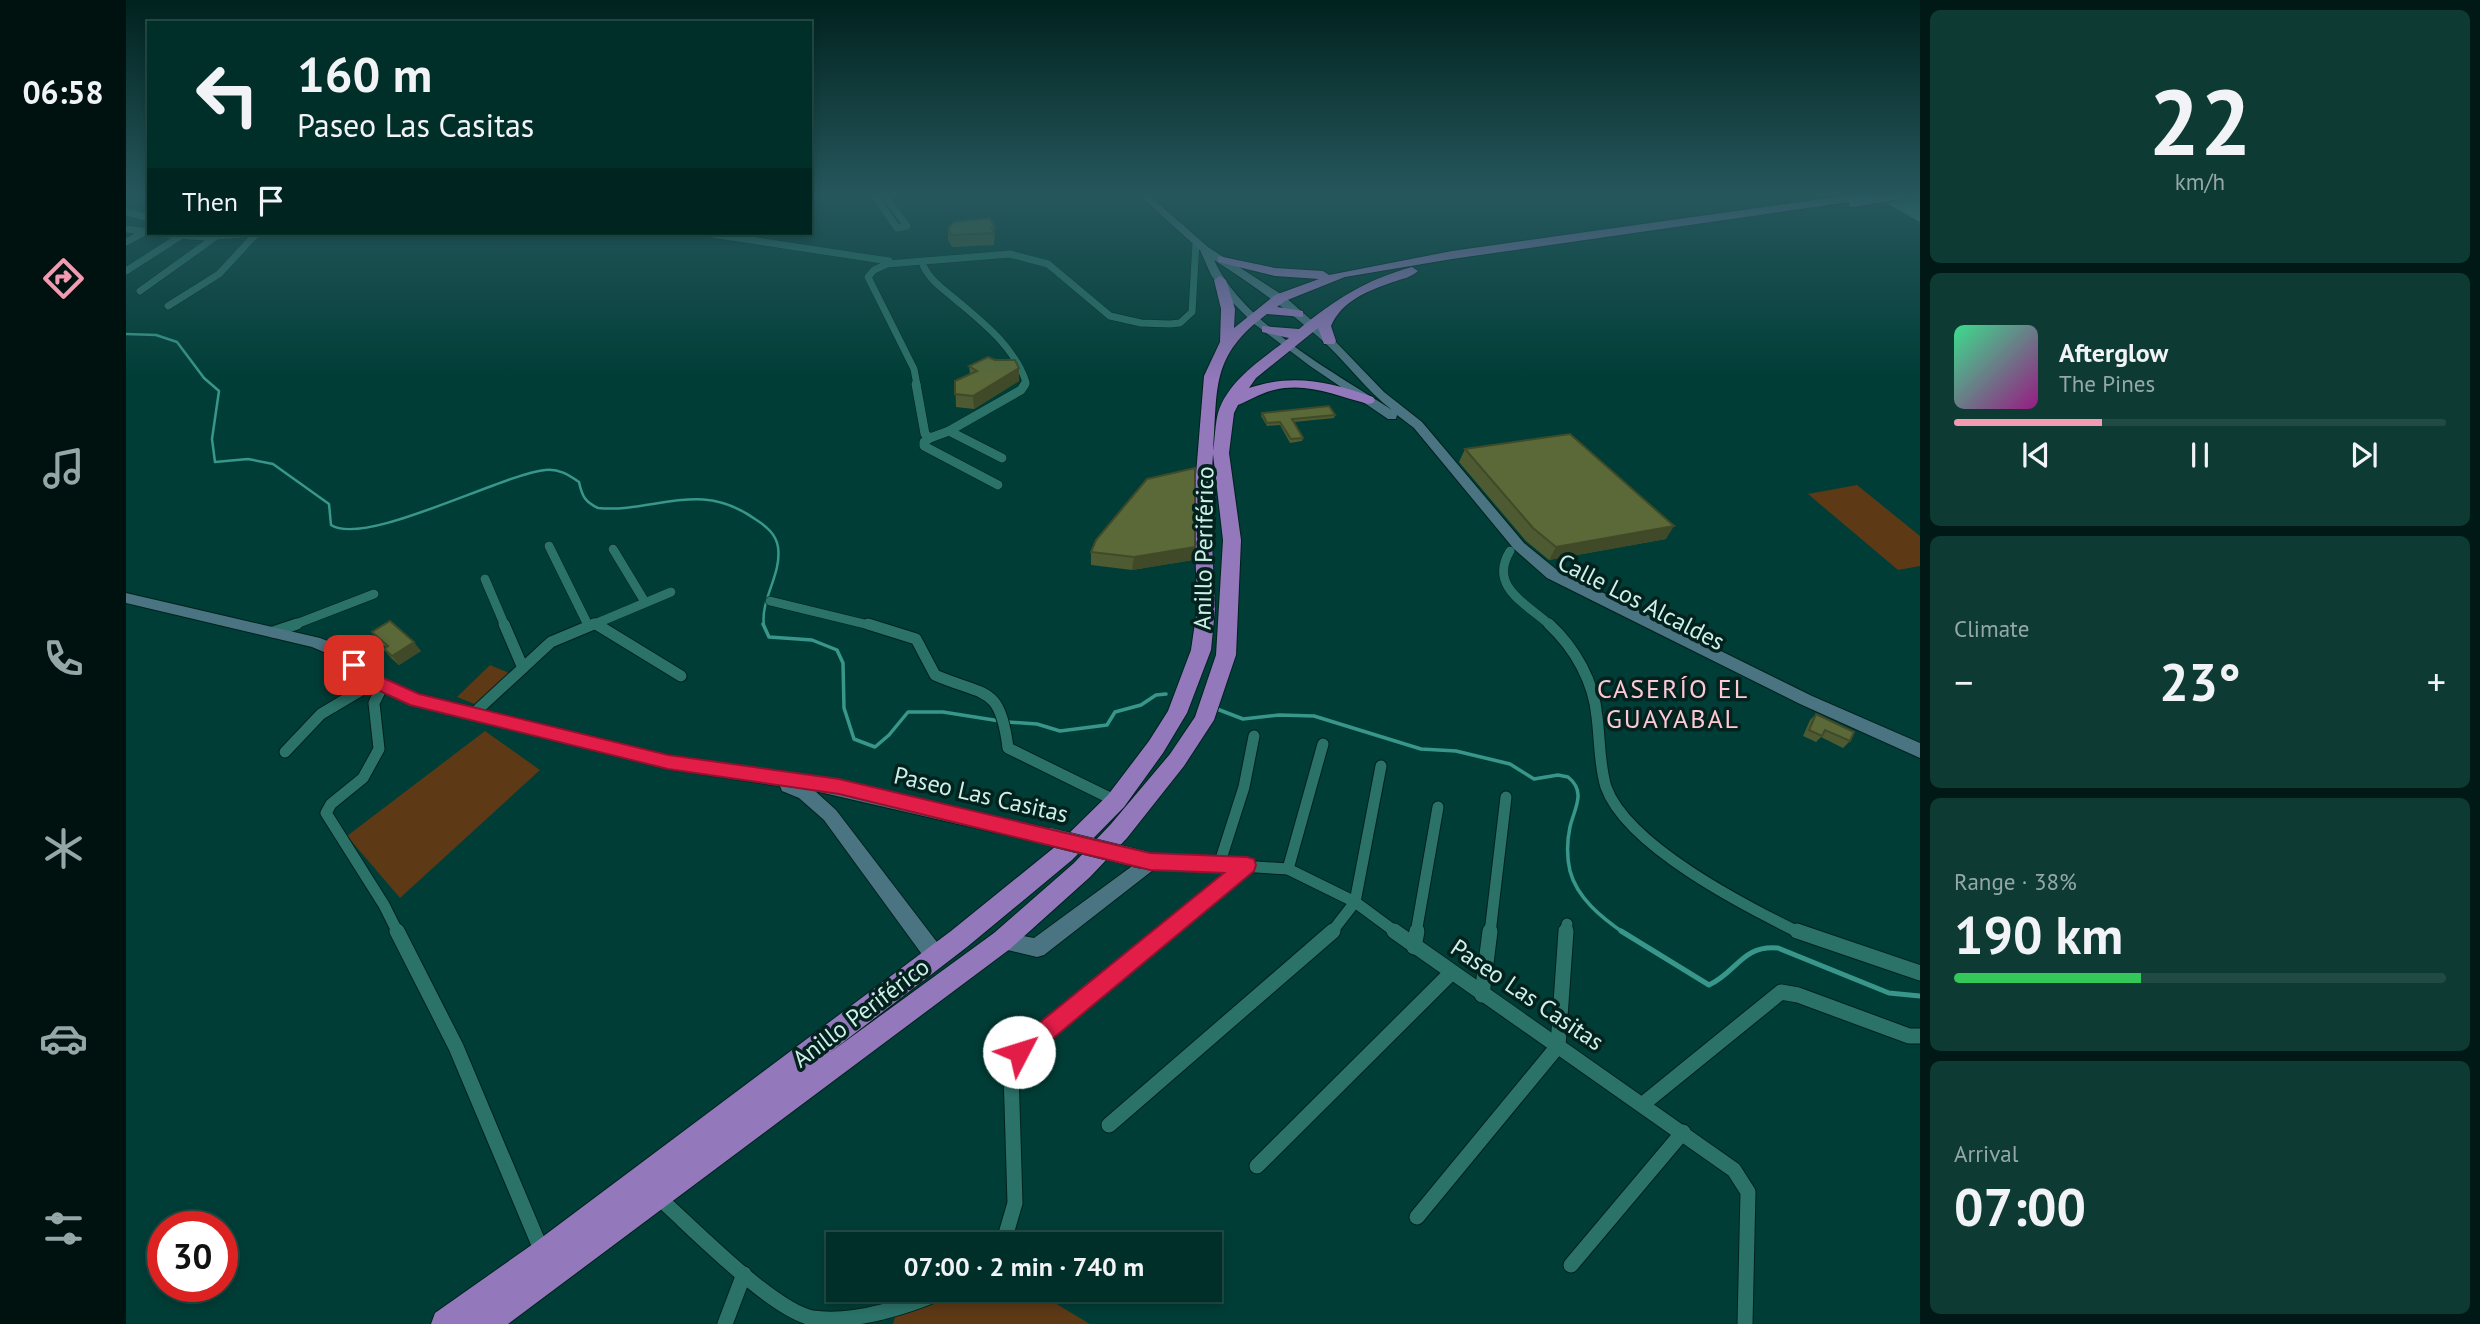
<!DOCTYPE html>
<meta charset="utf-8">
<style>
:root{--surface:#002e28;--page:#0e3a34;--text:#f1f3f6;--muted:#95a8a8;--line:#224a45;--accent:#f19ab1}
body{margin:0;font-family:"PT Sans",sans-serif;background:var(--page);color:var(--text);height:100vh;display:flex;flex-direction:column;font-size:26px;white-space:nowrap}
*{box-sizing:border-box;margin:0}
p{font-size:23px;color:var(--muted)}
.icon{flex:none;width:38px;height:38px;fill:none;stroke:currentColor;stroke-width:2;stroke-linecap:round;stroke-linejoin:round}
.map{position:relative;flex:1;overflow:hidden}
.details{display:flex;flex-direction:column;gap:10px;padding:10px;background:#001916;width:560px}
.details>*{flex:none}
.banner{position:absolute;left:21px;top:21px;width:665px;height:214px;border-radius:0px;box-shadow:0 4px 10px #0003,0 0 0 2px var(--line);background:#002e28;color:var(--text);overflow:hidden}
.speed{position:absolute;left:21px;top:1211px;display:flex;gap:14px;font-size:35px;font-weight:700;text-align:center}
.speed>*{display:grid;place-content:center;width:91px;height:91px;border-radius:50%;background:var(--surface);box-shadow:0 4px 10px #0003,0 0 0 2px var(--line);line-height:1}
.speed .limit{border:10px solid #d22;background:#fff;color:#111}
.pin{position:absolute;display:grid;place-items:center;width:60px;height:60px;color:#fff;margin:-30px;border-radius:14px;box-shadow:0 4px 10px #0006}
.me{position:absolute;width:77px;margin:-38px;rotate:50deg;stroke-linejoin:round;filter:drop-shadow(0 0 5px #0008)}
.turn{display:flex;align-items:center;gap:24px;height:147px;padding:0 35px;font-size:32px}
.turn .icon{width:91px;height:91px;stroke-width:2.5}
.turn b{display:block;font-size:49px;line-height:60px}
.then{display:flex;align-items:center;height:66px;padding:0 35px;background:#0003;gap:14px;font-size:26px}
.big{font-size:52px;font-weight:800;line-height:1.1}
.details .widget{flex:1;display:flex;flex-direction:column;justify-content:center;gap:10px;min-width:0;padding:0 24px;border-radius:10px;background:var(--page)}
.details .dial{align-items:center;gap:0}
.dial b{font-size:91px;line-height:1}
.song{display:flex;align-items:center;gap:21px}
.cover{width:84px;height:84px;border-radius:10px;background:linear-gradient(135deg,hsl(150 70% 55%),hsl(310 70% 35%))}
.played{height:7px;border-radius:4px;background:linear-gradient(90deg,var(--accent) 30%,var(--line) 30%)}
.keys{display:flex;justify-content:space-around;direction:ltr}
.heat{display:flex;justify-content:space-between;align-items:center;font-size:38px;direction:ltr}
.charge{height:10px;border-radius:5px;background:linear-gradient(90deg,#34c759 38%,var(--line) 0)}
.trip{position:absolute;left:700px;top:1232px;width:396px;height:70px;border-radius:0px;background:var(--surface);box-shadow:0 4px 10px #0003,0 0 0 2px var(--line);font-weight:800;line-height:70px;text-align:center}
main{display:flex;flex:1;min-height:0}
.tab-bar{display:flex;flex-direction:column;width:126px;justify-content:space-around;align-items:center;background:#001210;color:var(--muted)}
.tab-bar .icon{width:49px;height:49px}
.tab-bar .current{color:var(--accent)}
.tab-bar b{font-size:32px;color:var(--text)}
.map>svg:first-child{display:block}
.green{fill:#5d3916}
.water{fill:#38978a}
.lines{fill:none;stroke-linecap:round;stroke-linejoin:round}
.stream-far2{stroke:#38978a;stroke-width:2.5}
.stream-far1{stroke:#38978a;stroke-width:3.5}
.stream{stroke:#38978a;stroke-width:5}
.street-far3-casing{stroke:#00221d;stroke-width:8}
.street-far2-casing{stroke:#00221d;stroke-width:10}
.street-far1-casing{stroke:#00221d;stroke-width:13}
.street-casing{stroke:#00221d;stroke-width:17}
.secondary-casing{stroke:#00221d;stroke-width:2}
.highway-casing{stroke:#00221d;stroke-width:2}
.street-far3{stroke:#2b7268;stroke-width:7}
.street-far2{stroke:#2b7268;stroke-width:9}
.street-far1{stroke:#2b7268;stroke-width:11}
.street{stroke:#2b7268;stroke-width:15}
.secondary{fill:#4a7481;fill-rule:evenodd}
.highway{fill:#9478bc;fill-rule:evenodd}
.secondary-bridge-casing{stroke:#00221d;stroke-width:19;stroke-linecap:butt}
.secondary-bridge{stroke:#4a7481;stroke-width:18}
.wall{fill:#4e5a31}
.shaded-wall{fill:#404a28}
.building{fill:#5b6939;stroke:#404a28;stroke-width:2}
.route{fill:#e11d48;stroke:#92132f;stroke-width:2}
.labels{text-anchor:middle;stroke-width:7;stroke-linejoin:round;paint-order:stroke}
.street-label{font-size:24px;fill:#cef0e9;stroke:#03211d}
.neighbourhood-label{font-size:26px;letter-spacing:2px;fill:#fcc9d5;stroke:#03211d}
</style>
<main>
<nav class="tab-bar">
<b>06:58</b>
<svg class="icon current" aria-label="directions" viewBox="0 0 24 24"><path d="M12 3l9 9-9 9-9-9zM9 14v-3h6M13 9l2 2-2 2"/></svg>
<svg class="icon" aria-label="music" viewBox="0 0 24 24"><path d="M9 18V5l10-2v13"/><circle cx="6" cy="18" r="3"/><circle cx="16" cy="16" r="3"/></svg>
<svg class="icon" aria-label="phone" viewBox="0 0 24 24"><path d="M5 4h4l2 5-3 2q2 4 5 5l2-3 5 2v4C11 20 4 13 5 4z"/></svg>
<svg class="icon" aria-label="climate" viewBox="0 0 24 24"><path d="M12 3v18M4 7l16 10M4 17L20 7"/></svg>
<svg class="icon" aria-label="car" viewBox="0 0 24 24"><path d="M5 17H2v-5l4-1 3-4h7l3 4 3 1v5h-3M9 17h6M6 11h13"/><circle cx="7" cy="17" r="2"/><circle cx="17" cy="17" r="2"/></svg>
<svg class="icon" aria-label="filters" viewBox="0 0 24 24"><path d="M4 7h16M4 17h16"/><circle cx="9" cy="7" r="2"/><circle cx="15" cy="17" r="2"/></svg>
</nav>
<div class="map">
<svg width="1794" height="1324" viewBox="0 0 1794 1324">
<rect width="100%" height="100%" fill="#003d36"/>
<g class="green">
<path d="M1731,485L1794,536V566L1772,570L1682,494Z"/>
<path d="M364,665L383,673L351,705L331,697Z"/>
<path d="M359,731L414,770L274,898L221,836Z"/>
<path d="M779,1290H907L964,1324H767L769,1317L764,1296Z"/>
</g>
<path class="water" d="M1748,196H1791L1794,198V222Z"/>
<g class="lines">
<path class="stream-far2" d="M0,334L30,335L51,342L78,378L93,391L86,439L89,462L122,459L147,464L203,504L205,525C240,547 374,475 419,470C432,468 443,475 453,482C456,496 459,502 472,508C529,513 573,479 629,519C640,526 650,534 652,547C656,575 634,599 638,626"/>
<g class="stream-far1">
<path d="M637,624L643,637L686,640L711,650L717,663L718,708L728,739L749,747L763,735L782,712H817L874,721"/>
<path d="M1091,709L1117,719L1153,715L1188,716L1295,749L1330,751L1384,764L1408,779L1432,775L1442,777C1461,792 1448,809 1444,827C1441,841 1441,858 1444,871C1451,898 1476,918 1498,933"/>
<path d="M882,722L911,724L934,731L981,725L989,712L1015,705L1030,695L1040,694"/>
</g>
<path class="stream" d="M1495,931L1583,985C1612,971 1616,945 1652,948L1763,993L1794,996"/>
<defs>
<g id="street-far3">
<path d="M749,196L771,228L781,226L759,196"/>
<path d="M0,212L23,218"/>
<path d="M0,229L23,232"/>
<path d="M25,233L78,237L130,233"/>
<path d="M579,233L763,261"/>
<path d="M0,242L19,232"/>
<path d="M796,262C801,278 816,288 829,299C856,322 888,346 900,382L898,385"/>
<path d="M0,271L53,237"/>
<path d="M14,291L88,238"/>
<path d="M42,306L93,274L131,233"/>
<path d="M791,385L788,369L742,277L748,270L761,264L884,254L922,264L984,316L1015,323L1044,324L1054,323L1066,312L1070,242"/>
</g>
<g id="street-far2">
<path d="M790,384L799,434L804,438L823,431L895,390L899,384"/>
<path d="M823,431L876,458"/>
<path d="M804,438L798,442V446L872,485"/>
<path d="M423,546L462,625"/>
<path d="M487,549L519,602"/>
<path d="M1384,551C1362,587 1401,604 1425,626"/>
<path d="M359,579L379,626"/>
<path d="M644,601L747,626"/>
<path d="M468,623L473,626"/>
<path d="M165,626L248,594"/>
<path d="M464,626L545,592"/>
</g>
<g id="street-far1">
<path d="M378,624L397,668"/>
<path d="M470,624L555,676"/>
<path d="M742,624L790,639L809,675C859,697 874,684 882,748L990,801"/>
<path d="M1423,624C1449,648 1468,682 1471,717C1474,740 1473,764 1480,787C1501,846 1619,906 1674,933"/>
<path d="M147,632L171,624"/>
<path d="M257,685L248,703L253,749L237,778L205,804L200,813L258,905L272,933"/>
<path d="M347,714L425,642L468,624"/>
<path d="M159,752L195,714L249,682"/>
<path d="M1019,860L1162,869L1229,902L1271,933"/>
<path d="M1093,865L1118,787L1128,736"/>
<path d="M1162,869L1197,744"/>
<path d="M1038,933L1121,865"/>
<path d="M1205,933L1229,902L1255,766"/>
<path d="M1290,933L1312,807"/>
<path d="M1364,933L1380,797"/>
<path d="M1440,933L1441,924"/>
</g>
<g id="street">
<path d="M271,931L330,1047L417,1254"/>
<path d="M1268,931L1608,1170L1622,1192L1619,1324"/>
<path d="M1671,931L1794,973"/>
<path d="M1288,947L1291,931"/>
<path d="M1356,995L1364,931"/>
<path d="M1517,1104L1655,992L1672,995L1783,1036H1794"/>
<path d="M983,1125L1207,931"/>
<path d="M1131,1166L1325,973"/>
<path d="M532,1197C566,1227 646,1310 686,1318C730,1324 780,1307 820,1290"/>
<path d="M1291,1217L1432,1046L1440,931"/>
<path d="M877,1244L889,1203L885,1072L893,1052L1040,931"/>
<path d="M1445,1265L1557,1132"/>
<path d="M599,1324L618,1274"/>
</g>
<g id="secondary">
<path d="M1014,196H1024L1082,247L1158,296L1207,339L1258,392L1296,422L1398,543L1431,570L1686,696L1794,743V758L1674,704L1421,578L1388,549L1288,428L1271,415L1270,419H1262L1184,366L1127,323L1103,299L1085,275L1074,250ZM1088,260C1127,285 1162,310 1197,341C1221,363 1240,390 1266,410C1208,372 1118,325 1088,260Z"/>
<path d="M0,593L194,638L212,645L255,678L293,694L542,755L713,780L924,829L930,831L933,837L930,843L924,845L689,791L710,810L817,950L820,957L817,964L810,966L803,964L698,820L673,798L656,791L654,786L542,769L290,706L243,686L200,653L186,647L0,603Z"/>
<path d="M1024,853L1031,855L1033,861L1031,867L918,955L911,957L869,947L866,941L869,935L876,932L908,938Z"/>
</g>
<path id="highway" d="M1716,196H1784L1778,199L1727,207L1723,206V202L1326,259L1219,277L1159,301L1151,307L1177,311V317L1141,314C1084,356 1092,387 1087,451C1089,439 1089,425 1092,413C1102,380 1138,358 1163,338L1136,332V326L1173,329C1210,299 1239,280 1286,267L1292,271C1286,277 1276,279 1267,282C1241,291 1216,301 1205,326L1210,341L1208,344H1198L1192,328L1130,378L1123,388C1167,373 1204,382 1247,397L1249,400L1247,403L1242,404C1210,396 1182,382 1148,390C1135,393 1124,400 1112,405L1108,413L1103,453L1115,540L1110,655L1088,720L1058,766L1001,838L964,877L884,949L382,1324H305L309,1313L407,1244L825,931L930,846L982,795L1023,741L1042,711L1065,650L1071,609L1068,499L1078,376L1094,342L1095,309L1088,280L1094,276L1100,280L1109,309L1108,328L1149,295L1193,279L1149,276L1092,262V256L1149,268L1197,271L1203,275L1326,251ZM1087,454L1097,540L1090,655L1069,717L1044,754L985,824L948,863L868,933L702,1054L841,947L946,860L998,807L1037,753L1061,713L1085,650L1089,609L1084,499Z"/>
</defs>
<use href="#street-far3" class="street-far3-casing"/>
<use href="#street-far2" class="street-far2-casing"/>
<use href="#street-far1" class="street-far1-casing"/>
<use href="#street" class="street-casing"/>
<use href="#secondary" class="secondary-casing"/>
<use href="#highway" class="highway-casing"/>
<use href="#street-far3" class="street-far3"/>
<use href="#street-far2" class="street-far2"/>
<use href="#street-far1" class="street-far1"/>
<use href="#street" class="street"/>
<use href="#secondary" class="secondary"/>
<use href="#highway" class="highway"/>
<defs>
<path id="secondary-bridge" d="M924,837L1018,860"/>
</defs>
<use href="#secondary-bridge" class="secondary-bridge-casing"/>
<use href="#secondary-bridge" class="secondary-bridge"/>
</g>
<g class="wall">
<path d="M822,228H869V240H868V245L826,247L822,240Z"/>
<path d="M843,366L893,368V381L848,409L830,407L829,381L844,374Z"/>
<path d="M1136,413L1209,415L1208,418L1168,422L1177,438L1176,441L1164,443L1154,425L1141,426L1135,416Z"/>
<path d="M1339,449L1540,539L1423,560L1400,541L1333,462Z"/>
<path d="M965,552L1067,560L1006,570L965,565Z"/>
<path d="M246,632L295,651L273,665L265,658L258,649L260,647L253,642Z"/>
<path d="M1690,714L1724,741L1717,748L1695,737L1690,742L1677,736L1684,720Z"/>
</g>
<g class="shaded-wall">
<path d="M865,228H869V240H868V233Z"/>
<path d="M893,368V381L848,409L847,396Z"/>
<path d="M1548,526L1540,539L1423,560L1430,547Z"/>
<path d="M1069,547L1067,560L1006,570L1008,557Z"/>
<path d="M288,642L295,651L273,665L266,656Z"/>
</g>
<g class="building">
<path d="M864,218L869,228H865L868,233L825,235L822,228L828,222Z"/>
<path d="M862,357L869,360H889L893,368L847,396L829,394V381L851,371L843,366Z"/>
<path d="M1203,406L1209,415L1166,419L1177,438L1165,439L1154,422L1141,423L1136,413Z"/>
<path d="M1444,434L1548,526L1430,547L1407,528L1339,449Z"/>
<path d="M1069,468V547L1008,557L965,552L970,540L1021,479Z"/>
<path d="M264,621L288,642L266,656L258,649L262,646L246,632Z"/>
<path d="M1690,714L1728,732L1724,741L1699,730L1696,736L1683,730Z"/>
</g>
<linearGradient id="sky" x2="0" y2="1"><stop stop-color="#00221e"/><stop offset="0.51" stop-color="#26575d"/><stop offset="1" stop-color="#26575d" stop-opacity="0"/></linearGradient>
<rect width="1794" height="381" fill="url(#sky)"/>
<path class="route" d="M228,659L255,677L293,694L542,755L713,779L1024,853L1121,857L1128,859L1130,865L1128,871L901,1060L893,1063L886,1060L883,1052L886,1045L1098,873L1024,870L713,794L542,769L284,705L243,686L220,665Z"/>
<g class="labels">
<g class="street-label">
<text transform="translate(1078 548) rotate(-89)" y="8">Anillo Periférico</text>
<text transform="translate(1515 602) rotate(27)" y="8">Calle Los Alcaldes</text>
<text transform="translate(855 795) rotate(13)" y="8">Paseo Las Casitas</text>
<text transform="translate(1401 995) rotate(34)" y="8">Paseo Las Casitas</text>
<text transform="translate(735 1013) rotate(-37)" y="8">Anillo Periférico</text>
</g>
<g class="neighbourhood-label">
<text x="1547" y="698">CASERÍO EL<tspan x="1547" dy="30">GUAYABAL</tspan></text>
</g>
</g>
</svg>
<div class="speed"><div class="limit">30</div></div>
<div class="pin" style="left:228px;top:665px;background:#d93025"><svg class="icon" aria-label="arrive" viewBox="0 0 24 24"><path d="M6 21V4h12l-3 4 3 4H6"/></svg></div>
<svg class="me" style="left:893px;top:1052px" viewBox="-20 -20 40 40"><circle r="19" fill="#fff"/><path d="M0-13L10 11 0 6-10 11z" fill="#e11d48"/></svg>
<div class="trip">07:00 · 2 min · 740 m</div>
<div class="banner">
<div class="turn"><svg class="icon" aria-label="left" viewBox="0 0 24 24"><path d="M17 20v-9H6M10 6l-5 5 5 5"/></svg><div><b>160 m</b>Paseo Las Casitas</div></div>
<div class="then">Then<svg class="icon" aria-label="arrive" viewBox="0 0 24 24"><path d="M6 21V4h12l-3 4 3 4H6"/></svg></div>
</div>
</div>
<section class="details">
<div class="widget dial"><b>22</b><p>km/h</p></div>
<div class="widget">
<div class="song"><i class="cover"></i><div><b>Afterglow</b><p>The Pines</p></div></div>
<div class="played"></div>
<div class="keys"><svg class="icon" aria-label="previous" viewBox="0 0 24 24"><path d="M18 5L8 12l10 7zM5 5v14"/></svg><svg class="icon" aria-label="pause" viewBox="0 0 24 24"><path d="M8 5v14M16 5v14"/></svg><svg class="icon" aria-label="next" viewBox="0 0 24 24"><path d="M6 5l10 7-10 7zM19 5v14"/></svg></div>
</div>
<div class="widget"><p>Climate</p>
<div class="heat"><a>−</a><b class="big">23°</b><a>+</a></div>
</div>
<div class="widget"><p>Range · 38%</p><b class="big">190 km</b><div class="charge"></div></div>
<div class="widget"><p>Arrival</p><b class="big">07:00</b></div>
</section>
</main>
